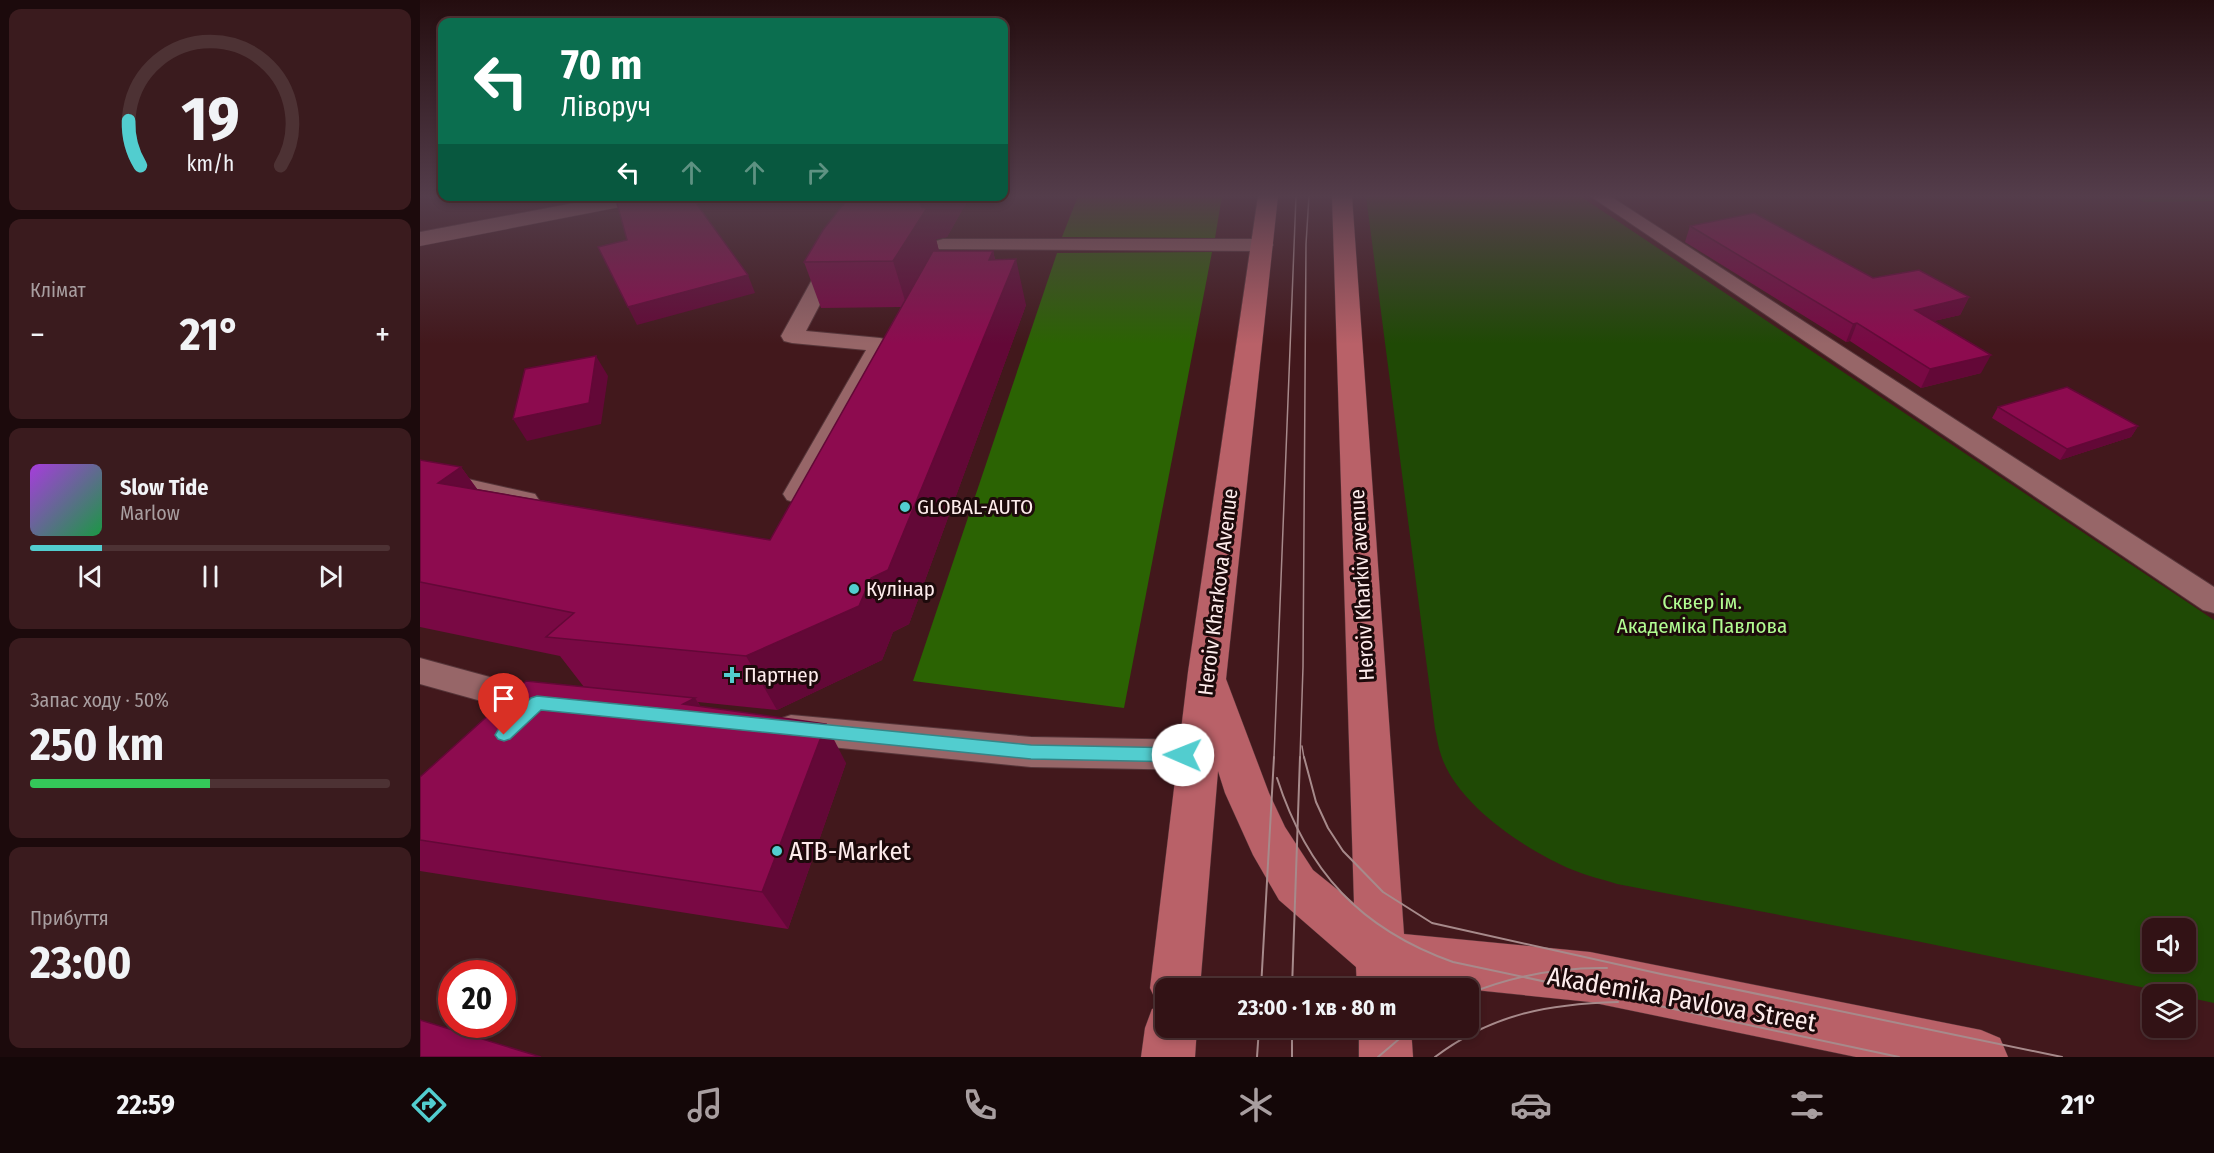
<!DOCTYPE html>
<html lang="uk">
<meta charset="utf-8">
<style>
:root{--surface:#321215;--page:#3a1b1e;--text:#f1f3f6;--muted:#a89ea0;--line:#4d3234;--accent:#52cdcf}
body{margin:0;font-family:"Fira Sans Condensed",sans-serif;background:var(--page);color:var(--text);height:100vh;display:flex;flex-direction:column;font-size:22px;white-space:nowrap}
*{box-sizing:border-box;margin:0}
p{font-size:20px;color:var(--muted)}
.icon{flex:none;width:33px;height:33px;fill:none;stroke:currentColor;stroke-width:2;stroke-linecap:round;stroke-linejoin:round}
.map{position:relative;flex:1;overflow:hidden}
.panel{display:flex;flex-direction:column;gap:9px;padding:9px;background:#1c0a0c;width:420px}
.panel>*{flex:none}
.guide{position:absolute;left:18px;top:18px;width:570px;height:183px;border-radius:12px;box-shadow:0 3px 9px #0003,0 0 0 2px var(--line);background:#0b6e4f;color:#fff;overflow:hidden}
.buttons{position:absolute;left:1722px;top:918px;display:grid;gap:12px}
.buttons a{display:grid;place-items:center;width:54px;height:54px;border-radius:12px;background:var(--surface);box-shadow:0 3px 9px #0003,0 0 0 2px var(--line);font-size:30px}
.speed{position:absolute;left:18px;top:960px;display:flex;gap:12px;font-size:30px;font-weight:700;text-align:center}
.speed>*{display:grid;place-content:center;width:78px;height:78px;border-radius:50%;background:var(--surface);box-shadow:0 3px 9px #0003,0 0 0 2px var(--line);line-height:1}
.speed .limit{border:9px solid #d22;background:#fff;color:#111}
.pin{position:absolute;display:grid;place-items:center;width:51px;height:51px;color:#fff;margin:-62px -26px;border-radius:50% 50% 50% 0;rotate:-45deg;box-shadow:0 0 6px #0007}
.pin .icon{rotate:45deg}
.me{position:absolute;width:66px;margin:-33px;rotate:271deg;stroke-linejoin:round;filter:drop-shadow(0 0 4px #0008)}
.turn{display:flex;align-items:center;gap:21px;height:126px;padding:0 24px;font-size:27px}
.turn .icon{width:78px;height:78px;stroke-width:2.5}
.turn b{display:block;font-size:42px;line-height:51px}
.lanes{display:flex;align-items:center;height:57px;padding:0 24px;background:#0003;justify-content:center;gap:30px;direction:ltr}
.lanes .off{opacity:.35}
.big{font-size:45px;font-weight:700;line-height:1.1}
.panel .card{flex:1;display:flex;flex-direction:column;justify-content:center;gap:9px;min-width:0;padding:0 21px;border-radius:12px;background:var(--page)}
.panel .dial{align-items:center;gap:0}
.dial svg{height:156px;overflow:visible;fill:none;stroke:var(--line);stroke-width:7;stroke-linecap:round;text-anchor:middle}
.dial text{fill:var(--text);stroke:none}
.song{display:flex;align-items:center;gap:18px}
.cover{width:72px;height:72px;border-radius:9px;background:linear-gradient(135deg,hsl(280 70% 55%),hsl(140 70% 35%))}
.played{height:6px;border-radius:3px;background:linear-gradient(90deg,var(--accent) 20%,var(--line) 20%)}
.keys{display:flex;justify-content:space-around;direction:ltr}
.heat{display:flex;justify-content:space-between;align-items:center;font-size:33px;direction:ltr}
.charge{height:9px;border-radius:4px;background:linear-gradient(90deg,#34c759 50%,var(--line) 0)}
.trip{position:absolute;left:735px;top:978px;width:324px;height:60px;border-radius:12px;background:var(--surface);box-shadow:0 3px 9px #0003,0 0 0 2px var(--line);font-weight:700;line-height:60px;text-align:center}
.dock{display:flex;height:96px;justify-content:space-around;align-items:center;background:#140708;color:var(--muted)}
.dock .icon{width:42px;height:42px}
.dock .on{color:var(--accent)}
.dock b{font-size:27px;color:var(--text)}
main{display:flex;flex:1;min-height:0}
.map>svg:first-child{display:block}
.green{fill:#1f4905;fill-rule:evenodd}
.forest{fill:#2b6303}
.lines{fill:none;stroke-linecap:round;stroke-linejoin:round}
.lane-casing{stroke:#563539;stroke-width:2}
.street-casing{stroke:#563539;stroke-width:1}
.primary-casing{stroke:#563539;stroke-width:1}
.lane{fill:#976668;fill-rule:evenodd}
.street{fill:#976668;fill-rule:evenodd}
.primary{fill:#b96168;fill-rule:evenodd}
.tram-far1{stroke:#a78a8b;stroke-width:1.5}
.tram{stroke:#a78a8b;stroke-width:2}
.wall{fill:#790944}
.shaded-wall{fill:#630837}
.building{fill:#8d0b4f;stroke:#630837;stroke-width:1.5}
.route{fill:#52cdcf;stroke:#358587;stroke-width:1.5}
.poi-dot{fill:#52cdcf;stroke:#1d0a0b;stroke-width:2}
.labels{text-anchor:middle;stroke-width:6;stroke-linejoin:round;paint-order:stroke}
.poi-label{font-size:21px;fill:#feecec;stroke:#1d0a0b;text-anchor:start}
.street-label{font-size:21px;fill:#feecec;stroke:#1d0a0b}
.park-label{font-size:21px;fill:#b1fc91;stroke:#1d0a0b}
.near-poi-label{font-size:26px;fill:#feecec;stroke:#1d0a0b;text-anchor:start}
.near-street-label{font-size:26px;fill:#feecec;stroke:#1d0a0b}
</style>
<main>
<section class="panel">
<div class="card dial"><svg viewBox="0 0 100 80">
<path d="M14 69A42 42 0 1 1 86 69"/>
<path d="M14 69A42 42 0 0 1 8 46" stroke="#52cdcf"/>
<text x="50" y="56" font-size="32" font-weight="700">19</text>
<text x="50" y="72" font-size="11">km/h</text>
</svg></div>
<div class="card"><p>Клімат</p>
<div class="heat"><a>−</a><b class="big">21°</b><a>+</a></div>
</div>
<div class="card">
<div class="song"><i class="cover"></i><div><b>Slow Tide</b><p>Marlow</p></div></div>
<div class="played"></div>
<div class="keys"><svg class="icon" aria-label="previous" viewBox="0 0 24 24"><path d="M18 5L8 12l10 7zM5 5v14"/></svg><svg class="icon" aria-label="pause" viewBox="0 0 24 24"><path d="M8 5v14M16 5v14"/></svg><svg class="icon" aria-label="next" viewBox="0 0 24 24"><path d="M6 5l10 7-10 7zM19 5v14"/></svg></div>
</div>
<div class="card"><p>Запас ходу · 50%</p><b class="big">250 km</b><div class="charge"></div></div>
<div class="card"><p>Прибуття</p><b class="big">23:00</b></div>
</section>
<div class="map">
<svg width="1794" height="1057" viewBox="0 0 1794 1057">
<rect width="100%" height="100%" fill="#42181c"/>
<g class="green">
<path d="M946,196H1160L1794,620V1003L1766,997V994H1755L1496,941L1197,884C1182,879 1167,876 1153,870C1107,851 1037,805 1021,755C1018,747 1017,737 1015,729ZM1732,928H1766V962H1732Z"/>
<path d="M1715,196H1794V201L1724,202Z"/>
</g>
<g class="forest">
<path d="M658,196H802L795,238L642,237Z"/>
<path d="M792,252L704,708L493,681L637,253Z"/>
</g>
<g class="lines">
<defs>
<g id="lane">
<path d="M452,196H470L429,249L386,331L460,338L468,340L471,345L387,500L377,503L367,500L363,494L446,350L372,343L364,341L361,336L410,247Z"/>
<path d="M1170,196H1190L1794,587V613L1783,610Z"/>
<path d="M523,239H843L850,241L853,245L850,249L843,251L516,249L513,245L516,241Z"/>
<path d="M39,477L115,494L119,500L115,506L105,509L44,494L10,518L0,521V499L29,479Z"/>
<path d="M0,658L129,693L134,703C126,719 116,725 99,719L94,710L0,684Z"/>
<path d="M371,715L611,737L779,740L792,744L797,755L792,766L779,770L611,767L371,743L359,739L353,729L359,719Z"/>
</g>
<path id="street" d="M191,196H236L233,200L226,202L0,246V232Z"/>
<g id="primary">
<path d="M838,196H858L806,679L849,793L865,827L893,870L934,903L912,196H932L984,934L1170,952L1561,1030L1580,1038L1588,1057H1436L1170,1002L987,983V988H937L936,967L859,900L833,855L805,793L798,771L780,988H746V1028H777L775,1057H721L725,1028L732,1009L739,1007L730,988L768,672Z"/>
<path d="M939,1028H991L993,1057H939Z"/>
</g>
</defs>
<use href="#lane" class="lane-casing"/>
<use href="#street" class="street-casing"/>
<use href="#primary" class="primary-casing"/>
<use href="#lane" class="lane"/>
<use href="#street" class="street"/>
<use href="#primary" class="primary"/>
<g class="tram-far1">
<path d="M882,746L884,758"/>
<path d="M854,758L876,196"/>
<path d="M880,758L883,667L886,244L889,196"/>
</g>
<g class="tram">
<path d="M884,757L896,802L908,828L923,851L963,892L1012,923L1241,974L1642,1057"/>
<path d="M857,778C887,871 940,929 1033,962L1479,1057"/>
<path d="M841,988L854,757"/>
<path d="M872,988L880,757"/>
<path d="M1048,994C1093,976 1138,967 1187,968"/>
<path d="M872,1028V1057"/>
<path d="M837,1057L839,1028"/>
<path d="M958,1057L992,1028"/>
<path d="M1015,1057C1072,1014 1128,1004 1198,1002"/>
</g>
</g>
<g class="wall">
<path d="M549,198L527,237L516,239L519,251H573L575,259L606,305L489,624L473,632L462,660L357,710L278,702L280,706L426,763L368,929L0,871V777L164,687L140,656L0,627V460L41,467L57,489L350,540L482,307L401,308L384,262Z"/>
<path d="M1270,226L1453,278L1549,297L1540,315L1514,321L1561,373L1501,388L1430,341L1426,342L1265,242Z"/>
<path d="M1578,407L1718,426L1711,437L1640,460L1572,418Z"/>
</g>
<g class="shaded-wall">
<path d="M503,196H549V198L527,237L516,239L519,251L487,307L473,261L499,200Z"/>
<path d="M573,251L582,292L596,259L606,305L489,624L473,632L462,660L357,710L326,656Z"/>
<path d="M328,275L335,293L217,325L208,307Z"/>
<path d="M1549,297L1540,315L1487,327L1495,310Z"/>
<path d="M1437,323L1430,341L1426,342L1433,324Z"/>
<path d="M1571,355L1561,373L1501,388L1510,369Z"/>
<path d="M176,356L188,376L181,424L107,441L93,419Z"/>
<path d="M1718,426L1711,437L1640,460L1647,449Z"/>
<path d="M41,467L79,519L18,483Z"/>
<path d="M275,698L300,737L263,704Z"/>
<path d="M406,724L426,763L368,929L342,892Z"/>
</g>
<g class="building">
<path d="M195,196H271L328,275L208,307L178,247L207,240Z"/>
<path d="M430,196H503L499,200L502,207L507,208L473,261L384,262L403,230Z"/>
<path d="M1334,213L1453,278L1499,270L1549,297L1495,310L1571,355L1510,369L1437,323L1433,324L1270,226Z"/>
<path d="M513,251H573L569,260L596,259L468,570L451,578L439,606L326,656L126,637L154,613L0,582V460L41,467L18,483L350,540Z"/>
<path d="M176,356L169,403L93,419L105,369Z"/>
<path d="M1647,387L1718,426L1647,449L1578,407Z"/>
<path d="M106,681L275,698L263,704L406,724L342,892L0,840V777Z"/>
<path d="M0,1020L121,1057H0Z"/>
</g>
<linearGradient id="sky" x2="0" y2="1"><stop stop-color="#240d0f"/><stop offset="0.57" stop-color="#543d4b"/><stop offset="1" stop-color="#543d4b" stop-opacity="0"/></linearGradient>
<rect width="1794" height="344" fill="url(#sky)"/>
<path class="route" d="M117,696L611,745L763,748L769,750L772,755L769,760L763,762L611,759L121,710L90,739L84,741L78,739L75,735L78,730L111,698Z"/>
<g class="poi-dot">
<circle cx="485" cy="507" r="6"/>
<circle cx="434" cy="589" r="6"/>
<path d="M309 666h6v6h6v6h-6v6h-6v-6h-6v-6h6z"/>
<circle cx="357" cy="851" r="6"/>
</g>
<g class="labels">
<g class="poi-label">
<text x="497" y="514">GLOBAL-AUTO</text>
<text x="446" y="596">Кулінар</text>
<text x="324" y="682">Партнер</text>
</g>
<g class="street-label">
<text transform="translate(942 585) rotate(-93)" y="7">Heroiv Kharkiv avenue</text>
<text transform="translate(798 592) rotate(-83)" y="7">Heroiv Kharkova Avenue</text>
</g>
<g class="park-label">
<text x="1282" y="609">Сквер ім.<tspan x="1282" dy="24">Академіка Павлова</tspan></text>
</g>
<g class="near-poi-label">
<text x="369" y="860">ATB-Market</text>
</g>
<g class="near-street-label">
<text transform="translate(1262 999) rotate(10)" y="9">Akademika Pavlova Street</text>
</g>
</g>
</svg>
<div class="buttons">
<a><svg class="icon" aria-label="sound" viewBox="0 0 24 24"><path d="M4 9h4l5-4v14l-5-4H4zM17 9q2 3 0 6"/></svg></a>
<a><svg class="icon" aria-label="layers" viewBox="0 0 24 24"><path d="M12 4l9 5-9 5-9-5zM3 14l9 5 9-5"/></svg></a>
</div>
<div class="speed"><div class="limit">20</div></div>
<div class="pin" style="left:84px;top:735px;background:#d93025"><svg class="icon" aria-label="arrive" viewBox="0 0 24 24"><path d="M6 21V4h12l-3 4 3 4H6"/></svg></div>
<svg class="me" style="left:763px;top:755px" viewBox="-20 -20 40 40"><circle r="19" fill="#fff"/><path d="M0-13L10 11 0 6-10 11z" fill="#52cdcf"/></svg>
<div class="trip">23:00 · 1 хв · 80 m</div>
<div class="guide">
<div class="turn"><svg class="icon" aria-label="left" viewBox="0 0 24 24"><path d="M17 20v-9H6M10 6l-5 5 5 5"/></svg><div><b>70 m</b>Ліворуч</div></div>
<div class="lanes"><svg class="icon" aria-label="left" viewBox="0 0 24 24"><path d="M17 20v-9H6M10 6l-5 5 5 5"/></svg><svg class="icon off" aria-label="ahead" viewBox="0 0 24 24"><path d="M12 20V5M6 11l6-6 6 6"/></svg><svg class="icon off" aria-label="ahead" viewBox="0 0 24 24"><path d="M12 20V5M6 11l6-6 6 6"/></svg><svg class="icon off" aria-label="right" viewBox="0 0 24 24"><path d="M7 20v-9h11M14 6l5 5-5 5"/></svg></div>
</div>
</div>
</main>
<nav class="dock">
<b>22:59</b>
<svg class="icon on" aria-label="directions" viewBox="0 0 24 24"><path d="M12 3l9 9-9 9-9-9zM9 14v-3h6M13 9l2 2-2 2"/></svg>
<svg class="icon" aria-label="music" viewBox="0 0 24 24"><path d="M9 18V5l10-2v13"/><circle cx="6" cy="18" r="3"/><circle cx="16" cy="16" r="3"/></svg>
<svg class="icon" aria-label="phone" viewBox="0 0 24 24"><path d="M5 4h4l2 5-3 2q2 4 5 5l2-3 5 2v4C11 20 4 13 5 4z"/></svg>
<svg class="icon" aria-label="climate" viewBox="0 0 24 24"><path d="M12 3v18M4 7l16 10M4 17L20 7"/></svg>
<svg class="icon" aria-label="car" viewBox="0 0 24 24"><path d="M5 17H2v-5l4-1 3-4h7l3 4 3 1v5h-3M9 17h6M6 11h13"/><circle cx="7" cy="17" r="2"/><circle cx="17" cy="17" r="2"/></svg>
<svg class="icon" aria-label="filters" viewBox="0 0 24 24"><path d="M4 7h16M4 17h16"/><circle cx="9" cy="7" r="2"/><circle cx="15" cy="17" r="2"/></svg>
<b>21°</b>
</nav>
